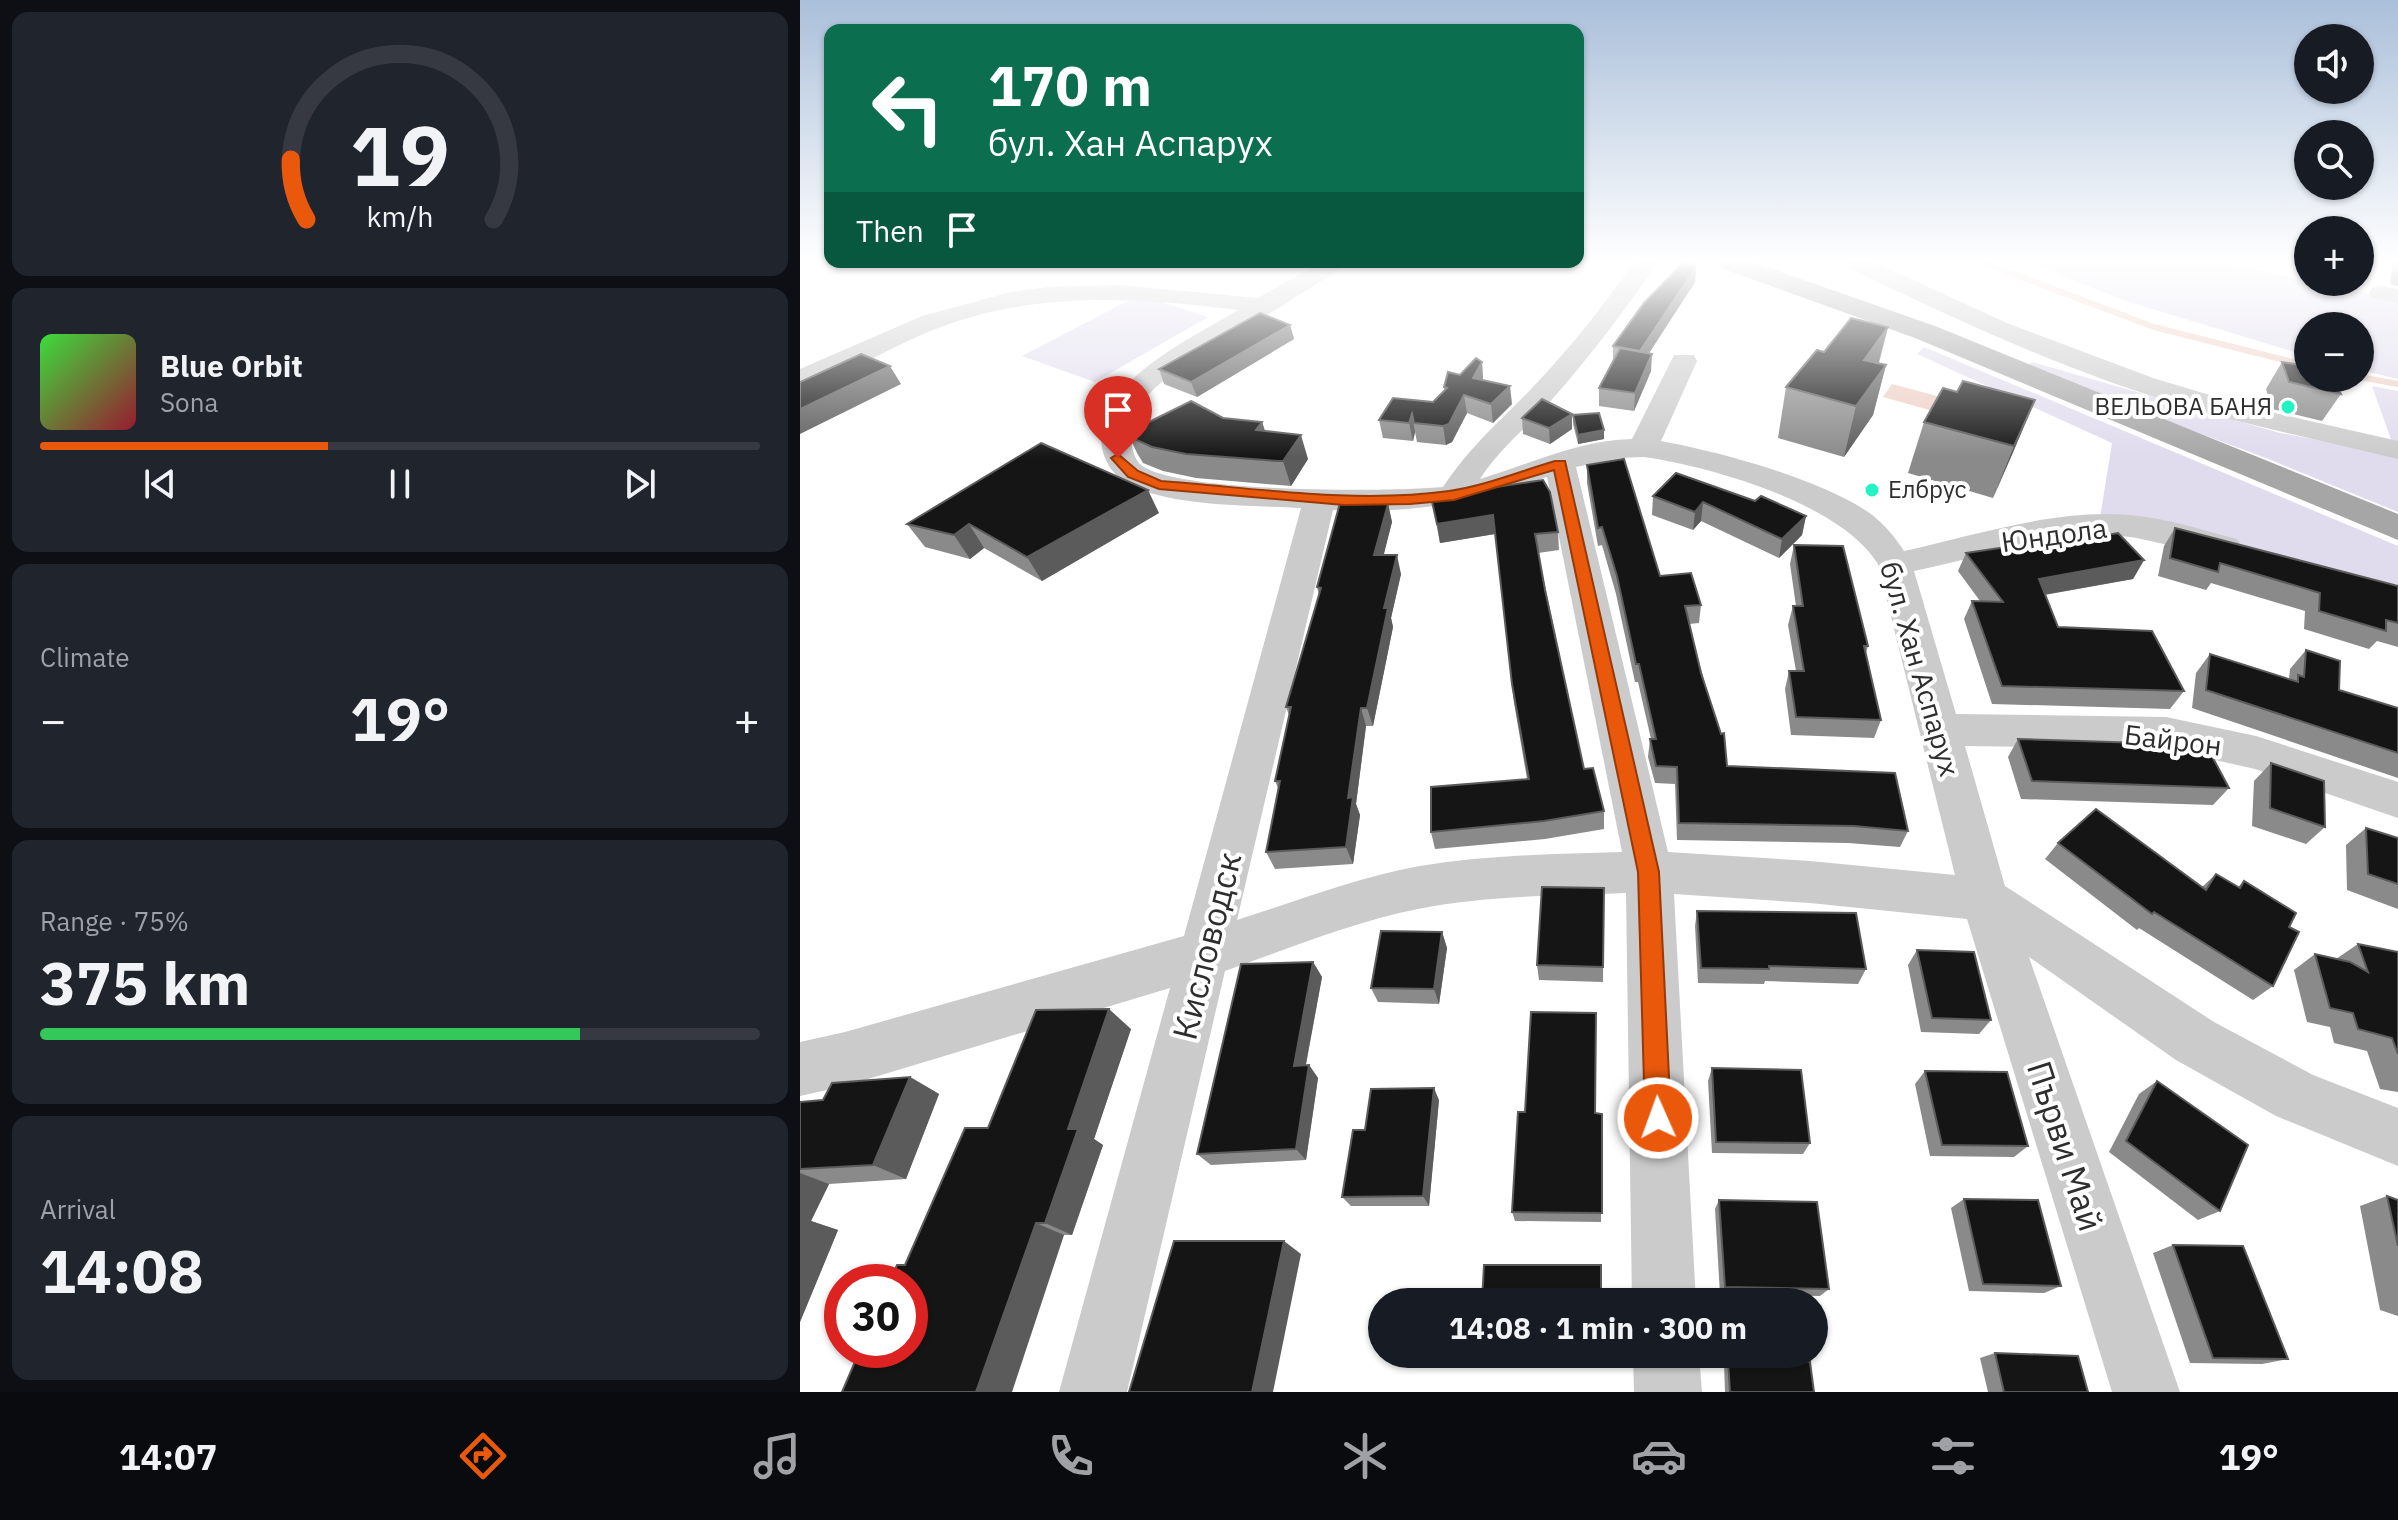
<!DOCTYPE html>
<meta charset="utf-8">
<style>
:root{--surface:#171b24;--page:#20242c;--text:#f1f3f6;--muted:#9ea1a6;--line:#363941;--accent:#ea580c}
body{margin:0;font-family:"IBM Plex Sans",sans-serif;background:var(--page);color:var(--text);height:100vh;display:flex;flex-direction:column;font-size:30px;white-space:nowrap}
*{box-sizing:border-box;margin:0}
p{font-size:26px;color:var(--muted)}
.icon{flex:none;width:44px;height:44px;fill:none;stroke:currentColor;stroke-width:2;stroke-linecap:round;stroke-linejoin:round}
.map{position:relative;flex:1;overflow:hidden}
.sheet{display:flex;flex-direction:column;gap:12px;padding:12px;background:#0d0f14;width:800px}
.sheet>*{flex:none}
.hud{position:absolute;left:24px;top:24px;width:760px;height:244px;border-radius:16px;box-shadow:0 2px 6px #0004;background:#0b6e4f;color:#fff;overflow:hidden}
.buttons{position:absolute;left:1494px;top:24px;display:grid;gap:16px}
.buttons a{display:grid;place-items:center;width:80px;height:80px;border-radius:50%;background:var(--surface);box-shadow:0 2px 6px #0004;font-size:40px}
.speed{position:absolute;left:24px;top:1264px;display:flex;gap:16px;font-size:40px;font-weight:700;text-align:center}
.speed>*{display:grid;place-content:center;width:104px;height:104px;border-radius:50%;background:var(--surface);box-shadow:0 2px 6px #0004;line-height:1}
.speed .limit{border:12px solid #d22;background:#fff;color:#111}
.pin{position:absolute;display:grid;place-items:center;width:68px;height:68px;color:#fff;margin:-82px -34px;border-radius:50% 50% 50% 0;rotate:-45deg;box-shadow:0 0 8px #0007}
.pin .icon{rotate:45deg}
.me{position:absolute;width:88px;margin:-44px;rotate:358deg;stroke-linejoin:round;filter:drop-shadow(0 0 6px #0008)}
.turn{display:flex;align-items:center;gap:28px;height:168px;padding:0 32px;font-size:36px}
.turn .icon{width:104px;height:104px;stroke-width:2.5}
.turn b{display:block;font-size:56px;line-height:68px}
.then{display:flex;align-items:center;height:76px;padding:0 32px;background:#0003;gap:16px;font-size:30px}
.big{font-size:60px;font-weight:800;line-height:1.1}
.sheet .card{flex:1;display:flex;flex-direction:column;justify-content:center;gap:12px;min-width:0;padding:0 28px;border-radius:16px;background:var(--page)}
.sheet .dial{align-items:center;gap:0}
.dial svg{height:208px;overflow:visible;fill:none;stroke:var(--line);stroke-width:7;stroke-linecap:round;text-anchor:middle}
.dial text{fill:var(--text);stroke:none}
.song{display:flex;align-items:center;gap:24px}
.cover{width:96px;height:96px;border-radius:12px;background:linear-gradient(135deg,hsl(120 70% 55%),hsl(350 70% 35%))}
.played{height:8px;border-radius:4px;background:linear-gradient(90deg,var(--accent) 40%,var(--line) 40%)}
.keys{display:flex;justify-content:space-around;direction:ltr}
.heat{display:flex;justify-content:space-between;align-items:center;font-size:44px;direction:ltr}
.charge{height:12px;border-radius:6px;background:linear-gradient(90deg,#34c759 75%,var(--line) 0)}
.trip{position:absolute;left:568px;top:1288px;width:460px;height:80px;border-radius:40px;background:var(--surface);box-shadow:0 2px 6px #0004;font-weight:800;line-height:80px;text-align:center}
.tabs{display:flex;height:128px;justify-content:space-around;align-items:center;background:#090b0e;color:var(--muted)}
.tabs .icon{width:56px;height:56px}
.tabs .selected{color:var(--accent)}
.tabs b{font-size:36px;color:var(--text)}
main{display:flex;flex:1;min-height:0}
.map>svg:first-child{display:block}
.green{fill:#e0dbed}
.water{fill:#eecfc5}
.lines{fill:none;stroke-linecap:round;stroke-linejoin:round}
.stream{stroke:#eecfc5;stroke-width:6}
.minor{fill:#cbcbcb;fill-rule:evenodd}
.major{fill:#a6a6a6;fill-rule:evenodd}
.wall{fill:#8a8a8a}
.shaded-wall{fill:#5b5b5b}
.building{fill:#151515;stroke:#5b5b5b;stroke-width:2}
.route{fill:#ea580c;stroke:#983908;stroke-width:2}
.poi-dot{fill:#22f3c2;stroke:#fff;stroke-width:3}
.labels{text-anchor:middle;stroke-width:8;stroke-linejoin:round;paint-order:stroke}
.far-poi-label{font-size:24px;fill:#2e2e2e;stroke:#fff;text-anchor:end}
.street-label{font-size:28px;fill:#2e2e2e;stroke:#fff}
.near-street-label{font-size:34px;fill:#2e2e2e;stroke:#fff}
</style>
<main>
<section class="sheet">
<div class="card dial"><svg viewBox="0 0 100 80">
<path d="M14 69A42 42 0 1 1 86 69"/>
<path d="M14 69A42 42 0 0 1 8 46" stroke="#ea580c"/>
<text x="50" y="56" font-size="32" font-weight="700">19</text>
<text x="50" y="72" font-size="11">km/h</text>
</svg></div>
<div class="card">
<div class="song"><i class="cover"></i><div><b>Blue Orbit</b><p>Sona</p></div></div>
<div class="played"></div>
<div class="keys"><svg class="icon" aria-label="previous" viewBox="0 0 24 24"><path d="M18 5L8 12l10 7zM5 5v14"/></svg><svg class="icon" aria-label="pause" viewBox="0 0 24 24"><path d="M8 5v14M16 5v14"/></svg><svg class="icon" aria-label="next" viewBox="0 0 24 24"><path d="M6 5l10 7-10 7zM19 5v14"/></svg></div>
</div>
<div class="card"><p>Climate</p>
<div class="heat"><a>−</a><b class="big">19°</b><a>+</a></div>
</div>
<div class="card"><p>Range · 75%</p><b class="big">375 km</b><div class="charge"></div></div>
<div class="card"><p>Arrival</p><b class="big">14:08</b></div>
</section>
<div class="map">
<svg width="1598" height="1392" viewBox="0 0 1598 1392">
<rect width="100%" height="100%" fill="#fff"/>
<g class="green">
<path d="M1230,263H1427L1598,301V379L1560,370V326H1508V356L1326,301Z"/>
<path d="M339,295L408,317L295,382L222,356Z"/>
<path d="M1124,347L1598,546V589L1300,518L1312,443L1117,354Z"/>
<path d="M1232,362L1480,433L1598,455V512L1466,458L1224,368Z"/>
<path d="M1572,386L1598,391V443L1592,442Z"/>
</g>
<path class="water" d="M1092,384L1152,400L1144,414L1083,397Z"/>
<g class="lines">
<g class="stream">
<path d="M1184,263L1354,327L1508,366"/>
<path d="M1560,377L1598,384"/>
</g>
<g class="minor">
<path d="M520,263H550L373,374C353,387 334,406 331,431C330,442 333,458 341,465C375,493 593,492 643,487C671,445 699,422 733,387C770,348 803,307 833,263H857C825,310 792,354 755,396C731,424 700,447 680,479C730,464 779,440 832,439L874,355H894L897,361L861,441C921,452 1021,479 1071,514C1084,524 1095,537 1104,551C1177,535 1254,509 1329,515C1366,518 1402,530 1437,539L1442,547L1437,555C1412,562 1351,536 1316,536C1248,535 1181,557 1114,571L1156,714L1366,717L1456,736L1598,782V818L1455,769L1366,749L1165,746L1205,886L1414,1022L1513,1075L1598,1108V1166L1476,1116L1376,1060L1229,957L1380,1392H1312L1167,919L1010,903L874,894L896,1302H832L826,893C756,896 686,895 618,909C552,922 488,949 425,971L327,1392H259L370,988L45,1086L0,1096V1042L45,1032L384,936L501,508C450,505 383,507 336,488C318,480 305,466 302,447C292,383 393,338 438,310C338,297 237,291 141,327C94,344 47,376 0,387V369L122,316L211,292L247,287L319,285L458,298ZM844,457C912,467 1040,503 1078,564L1155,875L1010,861L868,852L776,467L820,458ZM747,477L822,852C754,854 687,855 620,866C558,877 497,901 437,920L533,510C611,514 674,503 747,477Z"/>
<path d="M1045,263H1076L1207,323L1353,378L1453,408L1598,441V459C1527,442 1456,427 1386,407C1269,372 1158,321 1049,268Z"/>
<path d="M1581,286L1598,289V303L1572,298L1569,293L1572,288Z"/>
<path d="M833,1354H899L902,1392H834Z"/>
</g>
<path class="major" d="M917,263H955L1135,326L1598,514V540L1115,338L921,268Z"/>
</g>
<g class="wall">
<path d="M1593,263H1598V286L1590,284Z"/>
<path d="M896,267L895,282L849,353L851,371L834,411L799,406V388L813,361V346Z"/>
<path d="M490,325L494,339L397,397L364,384L359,369Z"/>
<path d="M1088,327L1079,363L1086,365L1073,415L1044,457L978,438L986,387L1024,352Z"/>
<path d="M682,362L683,380L712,404L693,423L667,413L652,442L646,445L617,442L615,432L613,441L583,438L579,420L633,402L644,391V387L660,375Z"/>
<path d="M1482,362L1541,394L1522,421L1472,409L1466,389Z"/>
<path d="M1157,392L1235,400L1214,450L1193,498L1108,473L1124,422Z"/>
<path d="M772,414V429L750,444L723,434L722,418Z"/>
<path d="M773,415L804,430V439L778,444L773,424Z"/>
<path d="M423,418L462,422L465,431L508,459L491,486L396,478L363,471L343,463L337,453L326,429Z"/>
<path d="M787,465L860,576L901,605L899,623L889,624L927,766L1108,831L1100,847L1048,843L877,840L875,784L855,783L848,757L850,739H851L838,682H835L816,594L802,545L798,546L787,483Z"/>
<path d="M853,496L955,501L1006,516L1002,535L979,558L901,521L893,530L852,515Z"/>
<path d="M631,497L758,532L759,550L738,553L784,769L804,811V829L745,839L635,849L631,832L727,779L714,703L695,534L640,543Z"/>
<path d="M588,504L592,522L583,555L601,574L591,618L593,627L573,726H566L556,804L560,815L553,864L475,869L466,852L478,788L475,781L489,715L486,707L519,595L517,587Z"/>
<path d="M359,513L242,581L184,548L170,559L125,547L107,524Z"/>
<path d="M1375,528L1598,586V647L1577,641L1569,649L1504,629L1505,611L1411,583L1406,590L1358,576L1364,546Z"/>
<path d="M994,545L1068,646L1066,653L1081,720L1074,738L991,735L985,689L989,671H996L988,625L993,606H996L990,564Z"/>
<path d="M1229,548L1344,560L1333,579L1245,595L1258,627L1384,691L1370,709L1192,704L1164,619L1172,601H1180L1158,571L1166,553Z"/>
<path d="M1506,650L1539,690L1598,708V778L1392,708L1396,673L1410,654L1489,679L1490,669Z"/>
<path d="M1218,739L1429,788L1413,805L1221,799L1208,757Z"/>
<path d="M1471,763L1525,827L1506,844L1452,826L1454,781Z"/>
<path d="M1566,828L1598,838V909L1547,890L1546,845Z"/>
<path d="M1258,843L1402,887L1416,874L1438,887L1444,881L1473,986L1453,1000L1339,928L1337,930L1245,859Z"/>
<path d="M804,888L803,982L739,980L737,965Z"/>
<path d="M897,911L1066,969L1058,984L965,981L964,984L898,983L895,926Z"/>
<path d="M642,932L647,948L639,1004L578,1002L571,988Z"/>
<path d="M1558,944L1598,952V1092L1580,1089L1567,1051L1534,1043L1530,1027L1507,1022L1494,970L1515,954L1536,959Z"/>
<path d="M1117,950L1191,1020L1179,1034L1121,1032L1108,965Z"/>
<path d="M513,962L522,977L506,1065H509L518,1078L506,1160L411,1165L397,1154Z"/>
<path d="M331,1029L294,1139L303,1145L272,1235H264L105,1265L188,1128Z"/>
<path d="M912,1068L1010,1143L1003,1154L912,1153L908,1081Z"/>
<path d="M1125,1071L1228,1146L1214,1157L1130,1156L1115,1084Z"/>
<path d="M110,1077L139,1094L106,1179L29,1184L11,1221L38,1230L0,1322V1102L23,1100Z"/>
<path d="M1357,1081L1420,1211L1398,1220L1309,1152L1339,1094Z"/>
<path d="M639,1100L629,1206H551L542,1197L565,1130Z"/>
<path d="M795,1113L802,1114L801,1222L715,1221L712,1212Z"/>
<path d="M1587,1196L1598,1200V1316L1580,1310L1560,1206Z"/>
<path d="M1164,1199L1261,1286L1244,1293L1169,1291L1151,1208Z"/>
<path d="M919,1200L1029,1289L1020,1296L920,1294L915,1209Z"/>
<path d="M1373,1245L1488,1359L1462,1364L1390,1363L1353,1253Z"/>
<path d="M1195,1353L1288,1392H1188L1180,1358Z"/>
<path d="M801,1354V1363L682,1364L678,1359Z"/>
<path d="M928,1360L1014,1392H925L924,1364Z"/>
</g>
<g class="shaded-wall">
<path d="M896,267L895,282L840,367V351Z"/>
<path d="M490,325L494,339L397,397L391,382Z"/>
<path d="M1088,327L1075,376L1064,360Z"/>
<path d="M852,354L851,371L834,411L835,393Z"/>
<path d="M682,362L683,379L675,396L673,378Z"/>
<path d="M1086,365L1073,415L1044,457L1056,406Z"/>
<path d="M90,366L101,384L0,434V409Z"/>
<path d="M710,386L712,404L693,423L691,404Z"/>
<path d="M664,395L667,413L652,442L646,445L643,426Z"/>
<path d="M1235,400L1214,450L1193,498L1214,446Z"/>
<path d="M612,414L615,432L613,441L609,423Z"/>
<path d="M772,414V429L750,444L749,428Z"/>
<path d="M462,422L470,446L456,430Z"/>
<path d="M804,430V439L778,444V435Z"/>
<path d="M501,435L508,459L491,486L483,461Z"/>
<path d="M348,490L359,513L242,581L227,557Z"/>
<path d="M903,502L901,521L893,530L895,512Z"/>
<path d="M588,504L592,522L579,574L574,555Z"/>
<path d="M693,515L695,534L640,543L637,524Z"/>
<path d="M1006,516L1002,535L979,558L982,539Z"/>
<path d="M169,524L184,548L170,559L154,535Z"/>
<path d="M597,555L601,574L591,618L593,627L573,726L567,708L584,608Z"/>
<path d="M1344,560L1333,579L1230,597L1239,579Z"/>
<path d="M561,708L566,726L556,804L560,815L553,864L546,847L548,798Z"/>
<path d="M642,932L647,948L639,1004L634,989Z"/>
<path d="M513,962L522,977L503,1079L494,1066Z"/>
<path d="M309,1009L331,1029L294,1139L303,1145L272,1235L245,1223L268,1129Z"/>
<path d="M509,1065L518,1078L506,1160L496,1149Z"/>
<path d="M110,1077L139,1094L106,1179L73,1165Z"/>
<path d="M634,1088L639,1100L629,1206L623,1196Z"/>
<path d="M0,1173L29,1184L11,1221L38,1230L0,1322Z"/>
<path d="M236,1223L264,1235L212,1392H176Z"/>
<path d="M484,1241L501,1254L473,1392H452Z"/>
</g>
<g class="building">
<path d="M883,263H891L896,267L840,351L813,346L844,303Z"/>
<path d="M460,313L490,325L391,382L359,369Z"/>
<path d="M1051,318L1088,327L1064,360L1086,365L1056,406L986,387L1017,350L1024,352Z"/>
<path d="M820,348L852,354L835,393L799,388Z"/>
<path d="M61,354L90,366L0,409V382Z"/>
<path d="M676,358L682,362L673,378L710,386L691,404L664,395L649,424L643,426L614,423L612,414L609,423L579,420L593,398L633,402L647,388L644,387L648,372L660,375Z"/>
<path d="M1482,362L1508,366V378H1533L1541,394L1489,382Z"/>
<path d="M1163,381L1235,400L1214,446L1124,422L1143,388L1157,392Z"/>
<path d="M742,399L772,414L749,428L722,418Z"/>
<path d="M391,401L423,418L462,422L456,430L501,435L483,461H478L386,454L352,447L332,438L326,429L351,421Z"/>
<path d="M799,413L804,430L778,435L773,415Z"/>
<path d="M241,443L348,490L227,557L169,524L154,535L107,524Z"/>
<path d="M824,459L860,576L891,573L901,605L885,606L901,673L921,734L924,733L927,766L1095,773L1108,831L1054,826L879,823L877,767L856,766L850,739H856L839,664H836L817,576L802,527L798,528L787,465Z"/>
<path d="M876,473L955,501L961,496L1006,516L982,539L903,502L895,512L853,496Z"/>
<path d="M743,480L750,492L758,532L735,534L745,590L784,769L793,768L804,811L744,821L631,832V787L729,779L712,684L693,515L637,524L631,497Z"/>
<path d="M540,503L588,504L574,555H597L584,608H588L567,708H561L548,798L553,797L546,847L466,852L480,781H475L491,707H486L521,588L517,587Z"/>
<path d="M1375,528L1598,586V623L1586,620V631L1519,611L1520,593L1420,563L1418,572L1370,558Z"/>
<path d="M1318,533L1344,560L1239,579L1258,627L1352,631L1384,691L1202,686L1172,601L1203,602L1166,553L1226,544L1229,548Z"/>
<path d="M994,545L1043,546L1068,646H1064L1081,720L996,717L989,671H1004L993,606H1003Z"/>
<path d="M1506,650L1540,661L1539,690L1598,708V753L1406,690L1410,654L1498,682V675L1504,677Z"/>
<path d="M1218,739L1406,745L1429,788L1232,781Z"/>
<path d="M1471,763L1524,781L1525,827L1470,808Z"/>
<path d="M1296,809L1406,890L1416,874L1440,888L1444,881L1496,913L1489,927L1499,932L1473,986L1354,912L1352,914L1258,843Z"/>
<path d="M1566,828L1598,838V884L1568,874Z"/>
<path d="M742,887L804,888L803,967L737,965Z"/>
<path d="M897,911L1056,913L1066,969L969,966V969L901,968Z"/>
<path d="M581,931L642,932L634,989L571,988Z"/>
<path d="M1558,944L1598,952V1054L1592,1038L1558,1029L1553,1013L1530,1008L1515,954L1550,962L1568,972Z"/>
<path d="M1117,950L1174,952L1191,1020L1132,1018Z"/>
<path d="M513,962L494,1066L509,1065L496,1149L397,1154L441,964Z"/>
<path d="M309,1009L268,1129H278L245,1223H236L176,1392H42L60,1350H110V1282H90L97,1265H105L165,1128H188L236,1010Z"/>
<path d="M731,1012L796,1013L795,1113L802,1114V1213L712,1212L718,1112H725Z"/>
<path d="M912,1068L1001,1070L1010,1143L916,1142Z"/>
<path d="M1125,1071L1207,1072L1228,1146L1142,1145Z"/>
<path d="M110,1077L73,1165L0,1169V1102L23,1100L32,1083Z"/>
<path d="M1357,1081L1448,1145L1420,1211L1326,1141Z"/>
<path d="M634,1088L623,1196L542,1197L553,1130H565L571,1089Z"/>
<path d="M1587,1196L1598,1200V1246Z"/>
<path d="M1164,1199L1238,1200L1261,1286L1183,1284Z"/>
<path d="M919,1200L1017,1202L1029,1289L925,1287Z"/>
<path d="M374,1241H484L452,1392H329Z"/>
<path d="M1373,1245L1443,1246L1488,1359L1413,1358Z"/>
<path d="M684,1265H801V1302H682Z"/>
<path d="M1195,1353L1278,1356L1288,1392H1204Z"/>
<rect x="678" y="1354" width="123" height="5"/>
<path d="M928,1360L1010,1362L1014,1392H930Z"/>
</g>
<linearGradient id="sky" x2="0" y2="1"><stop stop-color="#aabfda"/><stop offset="0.57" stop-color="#fff"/><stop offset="1" stop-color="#fff" stop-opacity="0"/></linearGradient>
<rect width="1598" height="458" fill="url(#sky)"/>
<path class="route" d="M318,454L338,471L361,481C456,488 554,504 649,491C684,486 721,471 755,461H765L859,872L871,1118L867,1127L858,1131L849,1127L845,1118L838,872L754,470L654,500L610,504L544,505L359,489L328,477L311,458Z"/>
<g class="poi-dot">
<circle cx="1488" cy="407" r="8"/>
<circle cx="1072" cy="490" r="8"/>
</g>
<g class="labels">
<g class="far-poi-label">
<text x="1472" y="415">ВЕЛЬОВА БАНЯ</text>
<text x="1088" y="498" text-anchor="start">Елбрус</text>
</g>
<g class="street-label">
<text transform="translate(1254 535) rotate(-8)" y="10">Юндола</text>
<text transform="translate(1120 669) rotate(74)" y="10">бул. Хан Аспарух</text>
<text transform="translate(1373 740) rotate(7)" y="10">Байрон</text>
</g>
<g class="near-street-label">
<text transform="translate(407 946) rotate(-76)" y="12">Кисловодск</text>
<text transform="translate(1265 1146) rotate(72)" y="12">Първи Май</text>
</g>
</g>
</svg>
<div class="buttons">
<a><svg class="icon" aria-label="sound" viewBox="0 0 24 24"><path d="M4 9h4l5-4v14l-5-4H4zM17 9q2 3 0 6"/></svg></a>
<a><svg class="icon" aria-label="search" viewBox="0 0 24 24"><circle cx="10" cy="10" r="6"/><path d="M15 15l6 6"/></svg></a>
<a>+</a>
<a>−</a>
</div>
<div class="speed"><div class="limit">30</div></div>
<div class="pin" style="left:318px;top:458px;background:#d93025"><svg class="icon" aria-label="arrive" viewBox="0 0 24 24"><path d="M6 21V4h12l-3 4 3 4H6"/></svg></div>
<svg class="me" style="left:858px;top:1118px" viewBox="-20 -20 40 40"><circle r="17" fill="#ea580c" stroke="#fff" stroke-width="3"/><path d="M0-11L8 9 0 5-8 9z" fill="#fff"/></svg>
<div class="trip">14:08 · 1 min · 300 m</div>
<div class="hud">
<div class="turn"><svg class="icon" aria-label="left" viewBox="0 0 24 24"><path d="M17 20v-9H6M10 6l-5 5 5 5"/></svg><div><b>170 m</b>бул. Хан Аспарух</div></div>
<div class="then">Then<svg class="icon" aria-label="arrive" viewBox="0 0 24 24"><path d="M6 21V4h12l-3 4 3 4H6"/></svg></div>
</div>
</div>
</main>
<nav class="tabs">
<b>14:07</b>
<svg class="icon selected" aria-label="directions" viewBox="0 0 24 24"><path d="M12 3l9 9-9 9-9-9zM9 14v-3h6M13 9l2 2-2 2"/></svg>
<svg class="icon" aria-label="music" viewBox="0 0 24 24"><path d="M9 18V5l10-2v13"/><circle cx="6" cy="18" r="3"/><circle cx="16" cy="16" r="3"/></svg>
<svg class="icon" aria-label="phone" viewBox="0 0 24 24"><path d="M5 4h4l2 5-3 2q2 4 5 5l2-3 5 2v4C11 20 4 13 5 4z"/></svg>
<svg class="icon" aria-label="climate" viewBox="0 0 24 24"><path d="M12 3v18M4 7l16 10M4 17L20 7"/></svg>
<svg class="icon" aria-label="car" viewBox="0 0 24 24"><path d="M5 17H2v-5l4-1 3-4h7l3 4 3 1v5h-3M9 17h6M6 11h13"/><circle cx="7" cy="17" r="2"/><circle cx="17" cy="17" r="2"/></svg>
<svg class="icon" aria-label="filters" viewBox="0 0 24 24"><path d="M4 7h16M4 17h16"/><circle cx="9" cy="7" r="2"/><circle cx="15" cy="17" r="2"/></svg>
<b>19°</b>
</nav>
